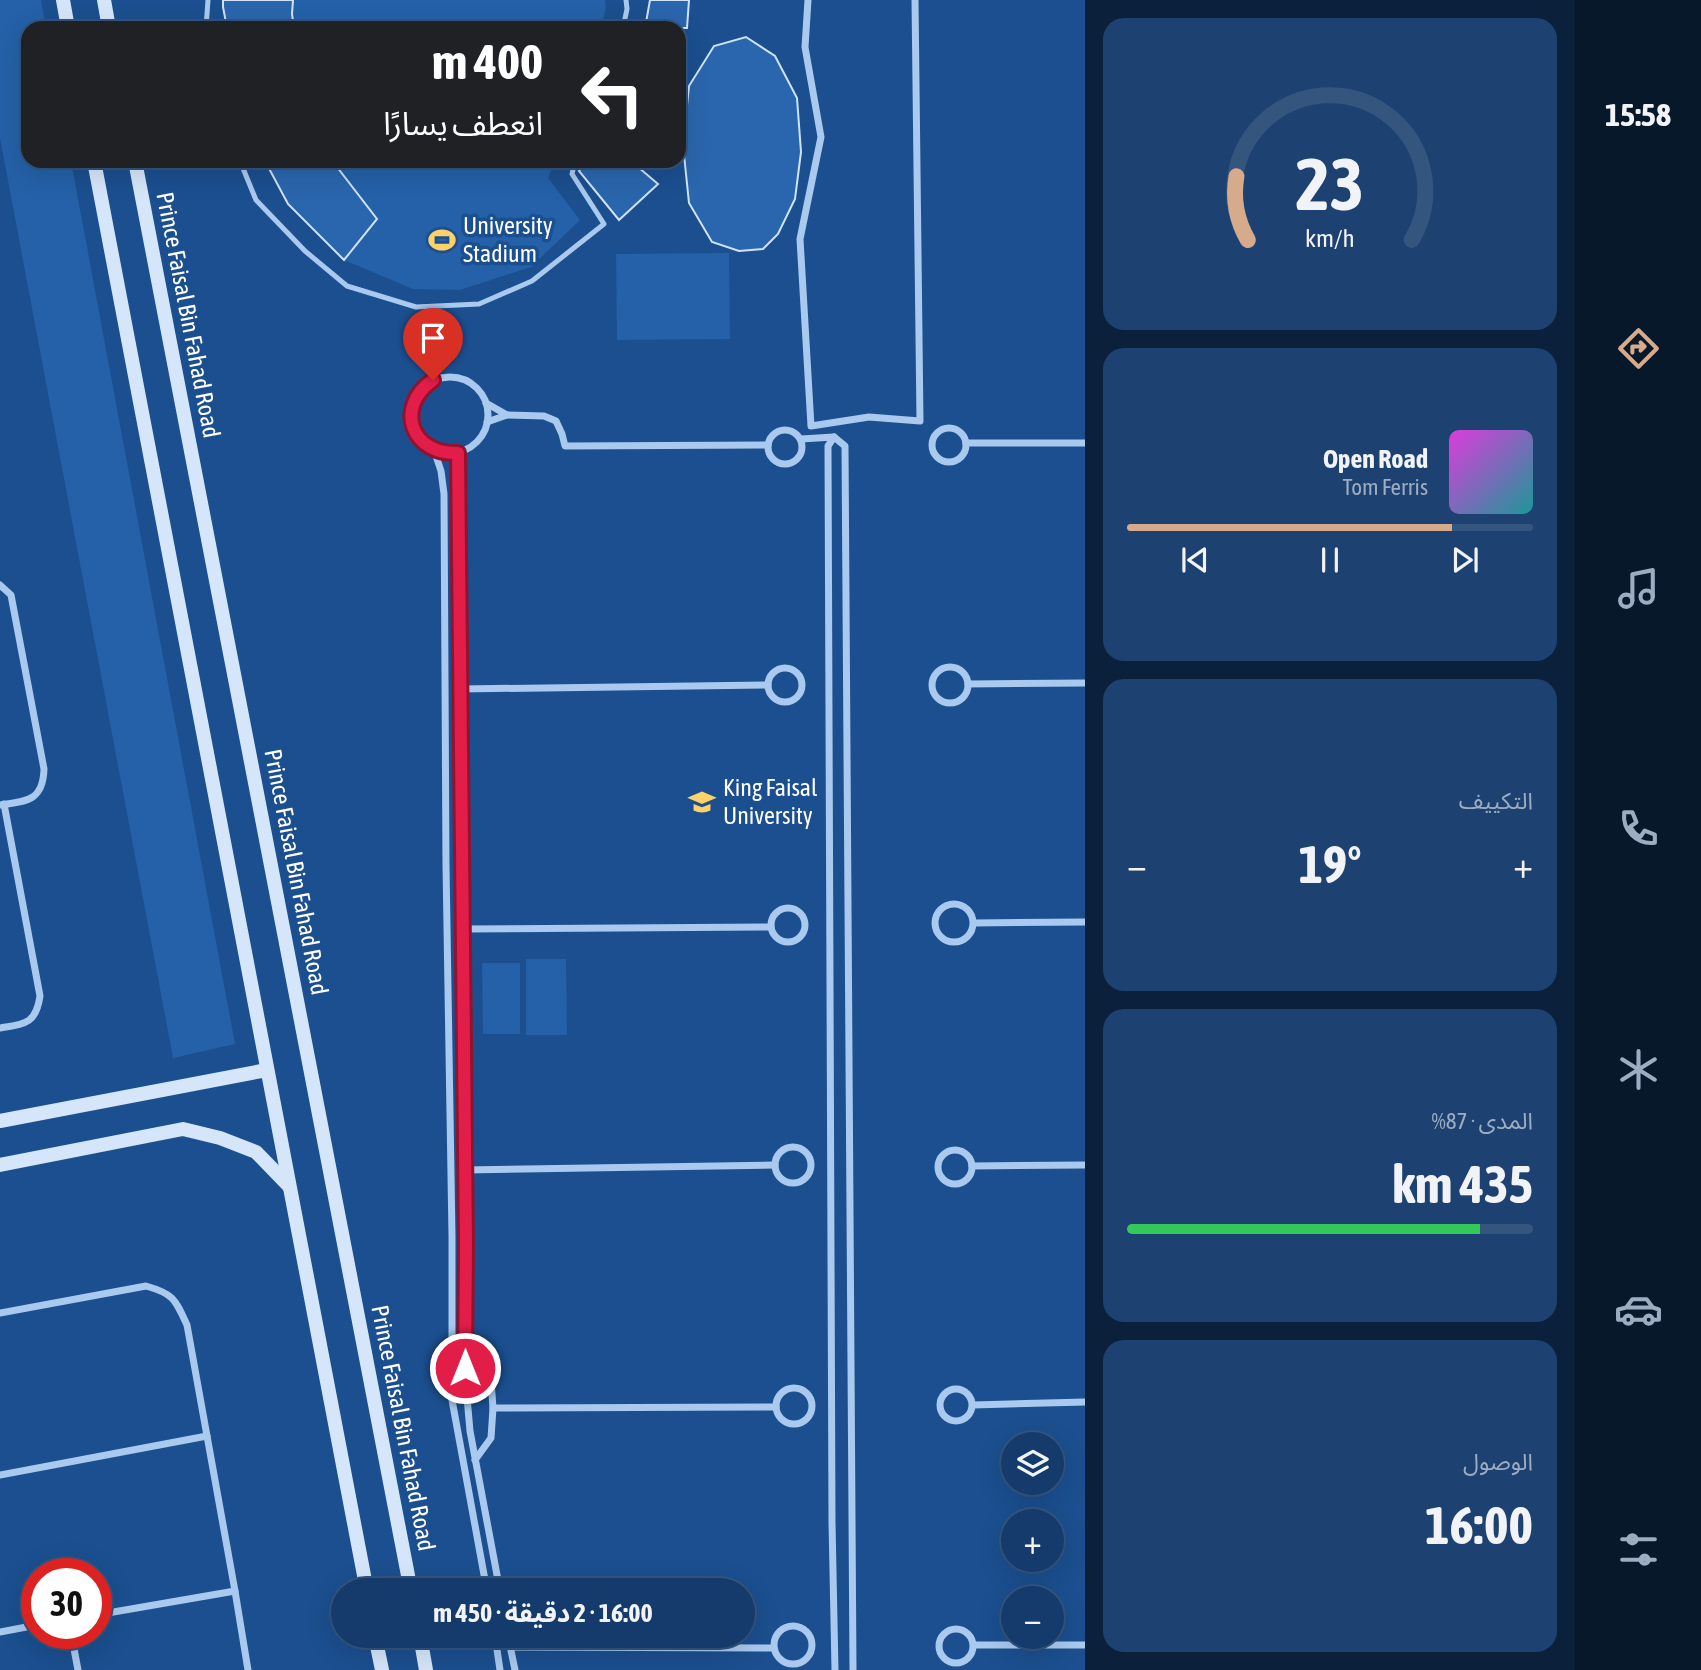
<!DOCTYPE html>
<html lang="ar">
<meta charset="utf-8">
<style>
:root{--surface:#143b6b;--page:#1d4271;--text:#f1f3f6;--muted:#9dadc1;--line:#33557e;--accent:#d6ab8b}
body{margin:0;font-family:"Asap Condensed","Noto Sans Arabic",sans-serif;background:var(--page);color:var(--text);direction:rtl;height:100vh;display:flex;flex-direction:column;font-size:26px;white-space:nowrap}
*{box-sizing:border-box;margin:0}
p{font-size:23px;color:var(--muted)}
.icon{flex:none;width:38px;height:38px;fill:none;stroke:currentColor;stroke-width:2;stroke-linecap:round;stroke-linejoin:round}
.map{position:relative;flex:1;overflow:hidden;direction:ltr}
.side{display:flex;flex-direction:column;gap:18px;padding:18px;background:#0b203b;width:490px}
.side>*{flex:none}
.top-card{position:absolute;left:21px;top:21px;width:665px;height:147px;border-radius:21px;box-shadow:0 7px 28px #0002,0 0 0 2px var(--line);direction:rtl;background:#202124;color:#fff;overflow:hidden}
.fabs{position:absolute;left:1001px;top:1432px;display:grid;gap:14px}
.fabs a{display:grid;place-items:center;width:63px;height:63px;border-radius:50%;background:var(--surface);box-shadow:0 7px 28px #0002,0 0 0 2px var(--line);font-size:35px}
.speed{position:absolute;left:21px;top:1558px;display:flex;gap:14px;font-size:35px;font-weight:700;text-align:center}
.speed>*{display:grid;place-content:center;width:91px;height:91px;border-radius:50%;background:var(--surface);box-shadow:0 7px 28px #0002,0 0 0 2px var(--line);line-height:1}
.speed .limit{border:10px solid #d22;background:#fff;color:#111}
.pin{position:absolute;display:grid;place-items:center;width:60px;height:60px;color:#fff;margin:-72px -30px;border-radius:50% 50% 50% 0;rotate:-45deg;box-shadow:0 0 7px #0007}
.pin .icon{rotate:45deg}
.me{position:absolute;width:77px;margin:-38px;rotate:0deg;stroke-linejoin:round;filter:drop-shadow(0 0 5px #0008)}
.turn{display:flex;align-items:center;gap:24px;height:147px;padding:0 28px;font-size:32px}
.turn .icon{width:91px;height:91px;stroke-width:2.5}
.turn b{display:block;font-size:49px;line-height:60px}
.big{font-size:52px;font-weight:700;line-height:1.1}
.side .card{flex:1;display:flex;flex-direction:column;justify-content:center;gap:10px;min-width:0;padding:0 24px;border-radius:21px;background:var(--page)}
.side .dial{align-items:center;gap:0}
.dial svg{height:182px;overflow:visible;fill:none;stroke:var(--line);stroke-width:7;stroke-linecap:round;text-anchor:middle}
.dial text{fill:var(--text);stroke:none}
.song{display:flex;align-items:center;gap:21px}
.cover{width:84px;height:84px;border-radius:10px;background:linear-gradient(135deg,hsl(300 70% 55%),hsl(180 70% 35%))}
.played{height:7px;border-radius:4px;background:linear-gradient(90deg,var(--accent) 80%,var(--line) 80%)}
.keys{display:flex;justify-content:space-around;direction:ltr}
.heat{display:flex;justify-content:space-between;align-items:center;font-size:38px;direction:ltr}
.charge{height:10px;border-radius:5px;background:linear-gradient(90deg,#34c759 87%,var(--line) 0)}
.trip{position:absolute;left:331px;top:1578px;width:424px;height:70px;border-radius:35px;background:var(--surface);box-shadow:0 7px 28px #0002,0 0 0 2px var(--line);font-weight:700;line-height:70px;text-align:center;direction:rtl}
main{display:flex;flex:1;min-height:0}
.tab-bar{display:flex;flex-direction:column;width:126px;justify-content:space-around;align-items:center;background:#08182b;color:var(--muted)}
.tab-bar .icon{width:49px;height:49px}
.tab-bar .active{color:var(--accent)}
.tab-bar b{font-size:32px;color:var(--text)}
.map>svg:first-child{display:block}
.green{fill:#2461a8}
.building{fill:#2a66ad;stroke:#cfe3fa;stroke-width:2}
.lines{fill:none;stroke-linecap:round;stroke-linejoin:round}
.lane{stroke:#a9c9ee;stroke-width:5}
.street{stroke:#a9c9ee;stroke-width:7}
.secondary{stroke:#d6e6fa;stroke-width:14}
.route-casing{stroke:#92132f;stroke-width:18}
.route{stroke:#e11d48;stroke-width:12}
.labels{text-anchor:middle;stroke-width:7;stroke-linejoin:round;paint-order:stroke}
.poi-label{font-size:24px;fill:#fff;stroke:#1b4f8f;text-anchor:start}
.street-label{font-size:24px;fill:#fff;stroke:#1b4f8f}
</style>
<main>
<nav class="tab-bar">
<b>15:58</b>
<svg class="icon active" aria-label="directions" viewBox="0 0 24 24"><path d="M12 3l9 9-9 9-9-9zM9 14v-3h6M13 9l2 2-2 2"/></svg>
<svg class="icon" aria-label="music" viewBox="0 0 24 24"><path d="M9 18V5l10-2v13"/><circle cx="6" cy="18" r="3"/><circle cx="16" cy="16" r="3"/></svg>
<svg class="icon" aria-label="phone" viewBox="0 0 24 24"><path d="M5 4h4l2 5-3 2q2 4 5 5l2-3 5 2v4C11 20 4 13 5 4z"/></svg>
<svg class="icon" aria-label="climate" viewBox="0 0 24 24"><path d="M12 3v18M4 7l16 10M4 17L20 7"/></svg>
<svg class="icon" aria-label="car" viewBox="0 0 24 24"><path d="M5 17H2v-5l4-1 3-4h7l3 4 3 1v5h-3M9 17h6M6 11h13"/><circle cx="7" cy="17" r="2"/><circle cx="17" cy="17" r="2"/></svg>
<svg class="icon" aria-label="filters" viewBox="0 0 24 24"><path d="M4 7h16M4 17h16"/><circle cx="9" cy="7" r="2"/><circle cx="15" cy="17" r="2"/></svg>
</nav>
<section class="side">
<div class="card dial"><svg viewBox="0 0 100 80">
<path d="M14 69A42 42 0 1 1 86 69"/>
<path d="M14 69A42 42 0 0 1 9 41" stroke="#d6ab8b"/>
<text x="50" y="56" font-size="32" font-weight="700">23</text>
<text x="50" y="72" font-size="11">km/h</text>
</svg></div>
<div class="card">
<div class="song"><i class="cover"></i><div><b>Open Road</b><p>Tom Ferris</p></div></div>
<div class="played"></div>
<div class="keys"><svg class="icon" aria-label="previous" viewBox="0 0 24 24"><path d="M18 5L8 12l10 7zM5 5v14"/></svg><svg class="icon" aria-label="pause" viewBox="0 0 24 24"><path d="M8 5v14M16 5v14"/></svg><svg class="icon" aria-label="next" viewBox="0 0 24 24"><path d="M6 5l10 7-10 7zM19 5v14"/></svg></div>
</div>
<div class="card"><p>التكييف</p>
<div class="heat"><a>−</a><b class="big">19°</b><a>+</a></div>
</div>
<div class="card"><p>المدى · 87%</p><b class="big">435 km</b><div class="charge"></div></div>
<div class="card"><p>الوصول</p><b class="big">16:00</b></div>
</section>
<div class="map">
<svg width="1085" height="1670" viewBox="0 0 1085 1670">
<rect width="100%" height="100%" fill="#1b4f8f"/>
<g class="green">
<path d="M0,0H41L46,28H28V161H71L235,1044L173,1058L0,138Z"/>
<path d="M223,0H605L606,8L601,28H227L223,7Z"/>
<path d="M265,161H555L548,178L580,220L531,267L460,290L413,289L344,260L288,204Z"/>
<path d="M729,253L730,339L617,340L616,254Z"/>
<path d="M526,959H566L567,1035H526Z"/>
<path d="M482,963H520V1034H483Z"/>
</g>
<g class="building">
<path d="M223,0H293L292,14L294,28H227L223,7Z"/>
<path d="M650,0H689L687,28H645Z"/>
<path d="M746,37L775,56L797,98L801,152L795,199L778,234L763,249L739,251L712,242L689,203L683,145L689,86L714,46Z"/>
<path d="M265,161H334L337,167L377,219L344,260L288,204Z"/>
<path d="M587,161H641L638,167L658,184L619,220L579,171Z"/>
</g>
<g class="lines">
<g class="lane">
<path d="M206,28L208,0"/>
<path d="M623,28L627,9L626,0"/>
<path d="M240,161L256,200L305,251L347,286L416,307L479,304L532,281L604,224L572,174L575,161"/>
</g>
<g class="street">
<path d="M808,0L805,47L821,137L800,239L811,426L869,417L920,421L915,0"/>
<circle cx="450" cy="415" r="38"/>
<path d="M486,403L507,415L487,422"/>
<path d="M507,415L544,416L556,421L562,434L565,446L768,445"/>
<circle cx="949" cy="445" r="17"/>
<circle cx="785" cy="447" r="17"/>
<path d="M801,439L834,437"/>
<path d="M966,443H1085"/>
<path d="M434,450L441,471L444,494L446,865L452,1237V1344L450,1389L487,1591"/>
<path d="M458,453L465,1245V1375L470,1431L500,1591"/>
<path d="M0,585L11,595L44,769C43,801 27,801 0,805"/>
<circle cx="950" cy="685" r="18"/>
<circle cx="785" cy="685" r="17"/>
<path d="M968,684L1085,683"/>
<path d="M460,689L768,685"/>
<circle cx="954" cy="923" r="19"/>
<circle cx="788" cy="925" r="17"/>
<path d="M974,923L1085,922"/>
<path d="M462,929L771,927"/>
<path d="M0,1028C25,1024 36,1024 40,996L4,804"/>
<circle cx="793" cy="1165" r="18"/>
<circle cx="955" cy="1167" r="17"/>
<path d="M972,1166L1085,1165"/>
<path d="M465,1170L775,1165"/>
<path d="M0,1313L146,1286C174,1294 175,1299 187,1325L235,1591"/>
<path d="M465,1368L491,1381L493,1408L491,1438L475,1460"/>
<circle cx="794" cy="1406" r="18"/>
<circle cx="956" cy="1405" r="16"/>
<path d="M973,1405L1085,1402"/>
<path d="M493,1408L776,1407"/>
<path d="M0,1475L207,1436"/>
<path d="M96,1615L235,1591L248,1670"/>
<circle cx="793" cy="1645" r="19"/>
<circle cx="956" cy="1646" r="17"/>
<path d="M0,1632L37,1625"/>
<path d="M71,1633L78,1670"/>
<path d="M495,1636L500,1670"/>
<path d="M508,1636L515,1670"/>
<path d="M974,1645H1085"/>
<path d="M510,1647L774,1648"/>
<path d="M835,1670L832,1522L828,446L834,437L845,446L853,1670"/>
</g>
<g class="secondary">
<path d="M63,0L68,28"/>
<path d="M104,0L109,28"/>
<path d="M94,161L367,1591"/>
<path d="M135,161L411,1591"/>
<path d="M0,1121L267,1070"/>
<path d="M0,1165L183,1129L220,1138L256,1152L289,1186"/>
<path d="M375,1636L382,1670"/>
<path d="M420,1636L426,1670"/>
</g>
</g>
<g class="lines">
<defs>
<path id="route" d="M433,380C394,407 411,455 458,453L466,1245L465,1368"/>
</defs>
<use href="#route" class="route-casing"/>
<use href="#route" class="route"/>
</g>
<defs>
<symbol id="stadium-bare" viewBox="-9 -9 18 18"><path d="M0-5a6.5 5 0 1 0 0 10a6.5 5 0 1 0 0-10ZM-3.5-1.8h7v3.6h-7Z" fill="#ffd166" stroke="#1b4f8f" stroke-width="2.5" paint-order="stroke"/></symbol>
<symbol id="university-bare" viewBox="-9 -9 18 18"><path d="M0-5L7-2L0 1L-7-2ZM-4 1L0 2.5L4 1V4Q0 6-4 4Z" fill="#ffd166" stroke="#1b4f8f" stroke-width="2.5" paint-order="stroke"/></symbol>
</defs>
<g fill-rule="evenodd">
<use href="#stadium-bare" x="423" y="221" width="38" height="38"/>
<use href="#university-bare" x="683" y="783" width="38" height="38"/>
</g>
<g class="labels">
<g class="poi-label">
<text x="463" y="234">University<tspan x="463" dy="28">Stadium</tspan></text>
<text x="723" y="796">King Faisal<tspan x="723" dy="28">University</tspan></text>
</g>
<g class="street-label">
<text transform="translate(188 315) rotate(79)" y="8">Prince Faisal Bin Fahad Road</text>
<text transform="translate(296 872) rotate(79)" y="8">Prince Faisal Bin Fahad Road</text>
<text transform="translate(403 1428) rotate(79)" y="8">Prince Faisal Bin Fahad Road</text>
</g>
</g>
</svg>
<div class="fabs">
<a><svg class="icon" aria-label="layers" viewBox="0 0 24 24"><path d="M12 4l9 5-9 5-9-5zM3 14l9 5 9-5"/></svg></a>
<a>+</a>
<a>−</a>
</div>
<div class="speed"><div class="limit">30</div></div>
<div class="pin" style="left:433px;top:380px;background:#d93025"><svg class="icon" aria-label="arrive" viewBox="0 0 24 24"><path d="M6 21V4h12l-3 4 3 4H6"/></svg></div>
<svg class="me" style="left:465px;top:1368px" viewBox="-20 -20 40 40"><circle r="17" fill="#e11d48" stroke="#fff" stroke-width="3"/><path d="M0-11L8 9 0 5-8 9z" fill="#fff"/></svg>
<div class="trip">16:00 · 2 دقيقة · 450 m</div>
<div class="top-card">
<div class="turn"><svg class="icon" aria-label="left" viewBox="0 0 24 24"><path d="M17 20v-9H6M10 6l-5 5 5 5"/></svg><div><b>400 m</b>انعطف يسارًا</div></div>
</div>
</div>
</main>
